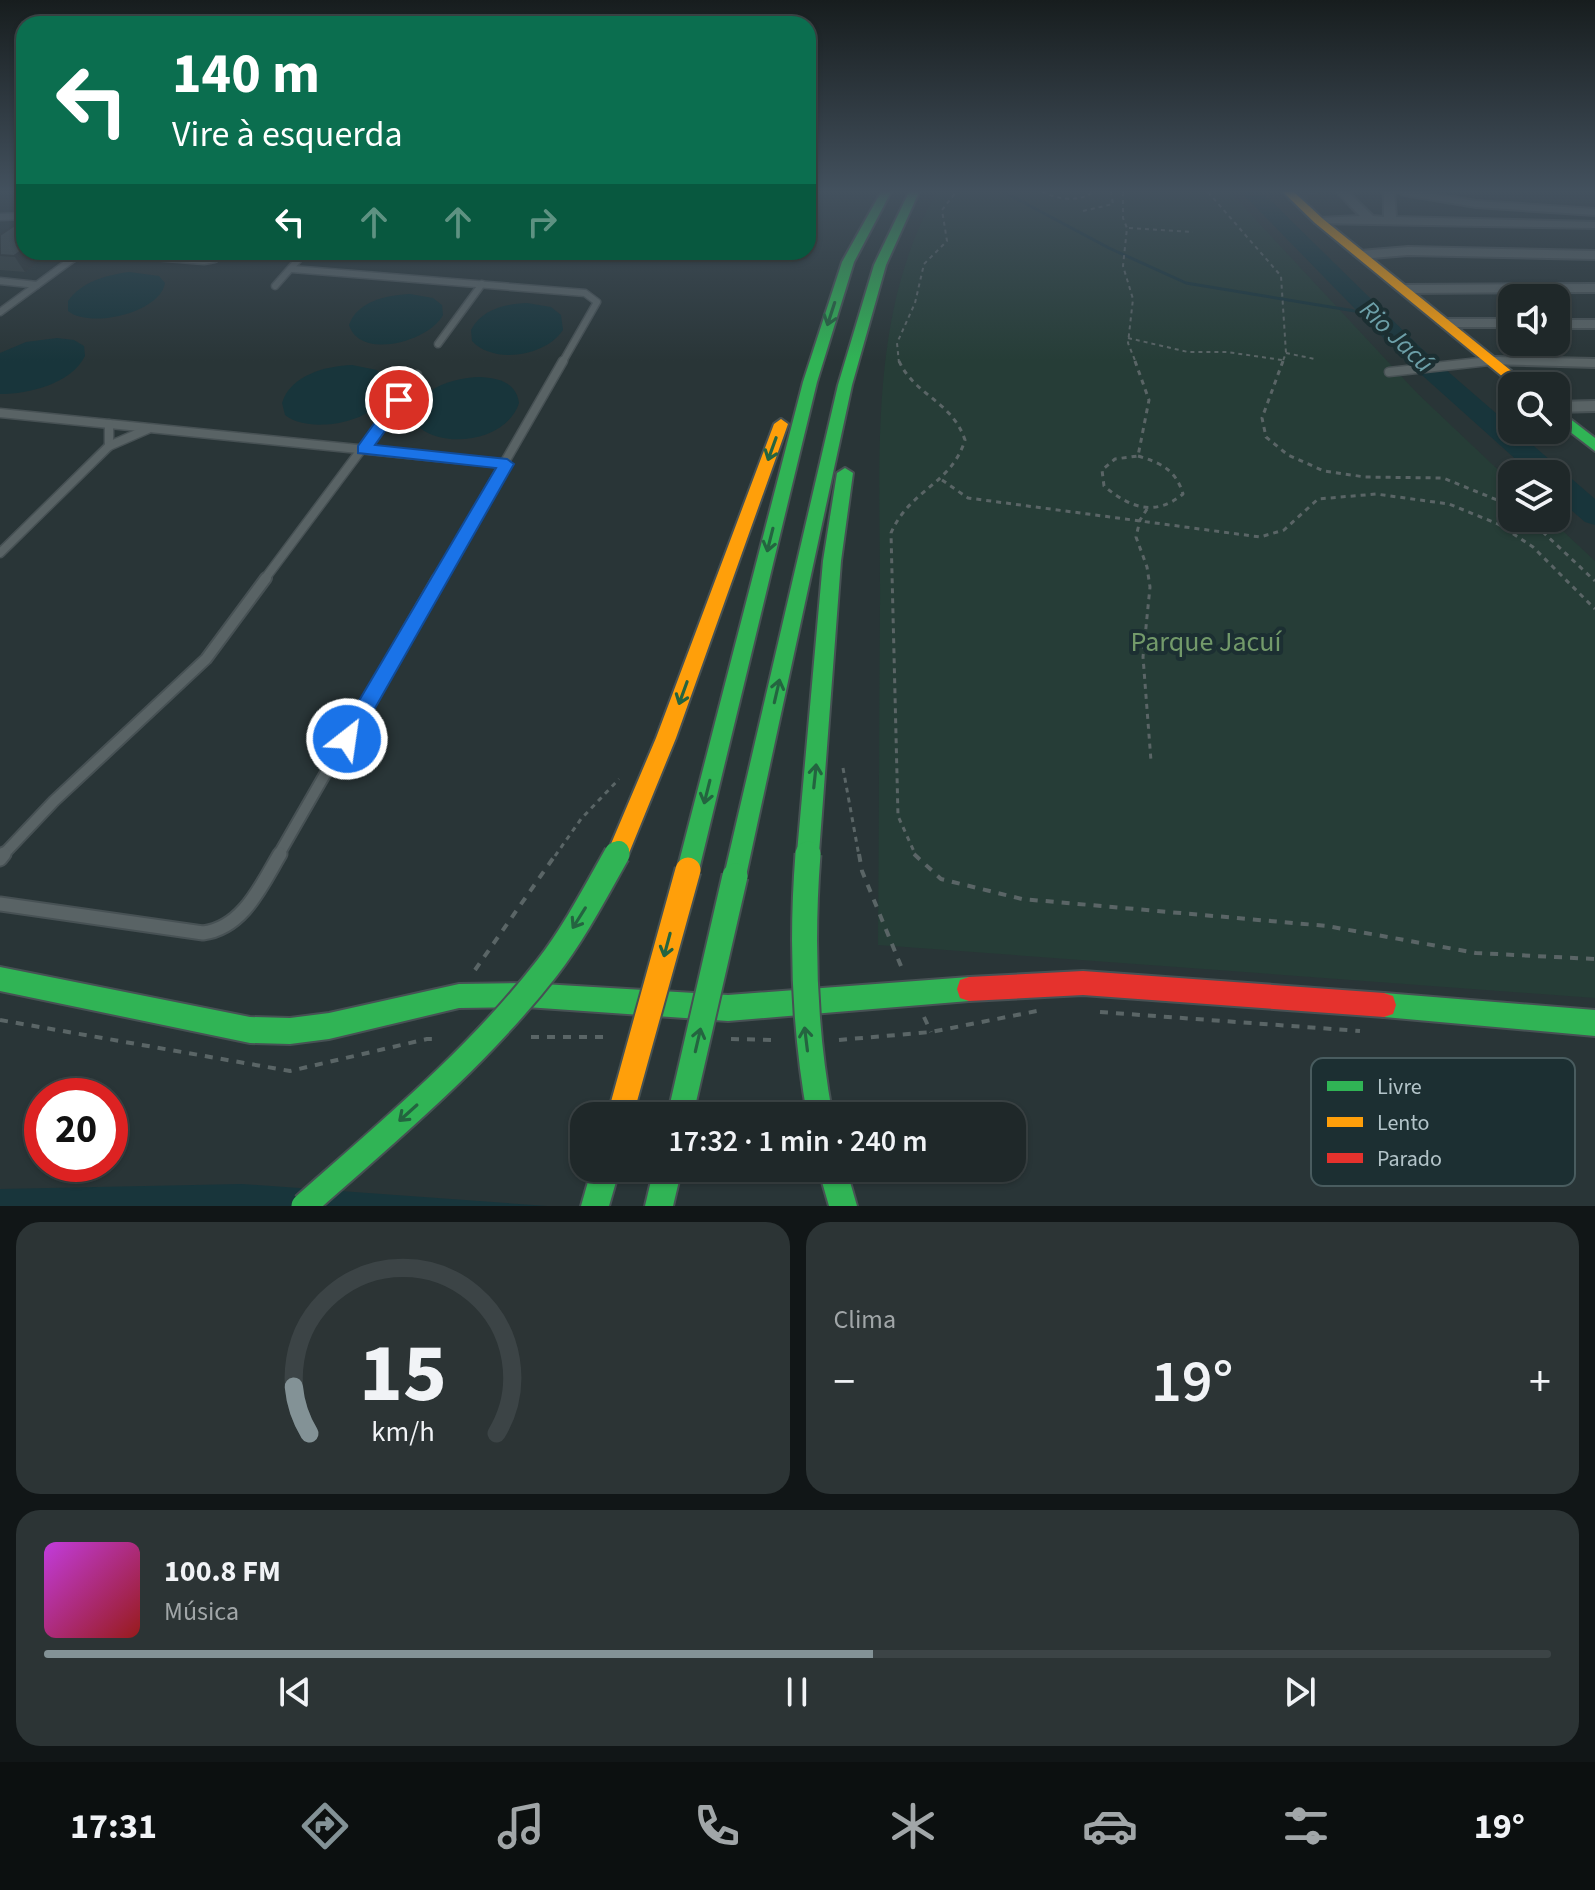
<!DOCTYPE html>
<html lang="pt">
<meta charset="utf-8">
<style>
:root{--surface:#1f2829;--page:#2c3435;--text:#f1f3f6;--muted:#a1a6a8;--line:#3c4446;--accent:#839296}
body{margin:0;font-family:"Source Sans 3",sans-serif;background:var(--page);color:var(--text);height:100vh;display:flex;flex-direction:column;font-size:30px;white-space:nowrap}
*{box-sizing:border-box;margin:0}
p{font-size:26px;color:var(--muted)}
.icon{flex:none;width:44px;height:44px;fill:none;stroke:currentColor;stroke-width:2;stroke-linecap:round;stroke-linejoin:round}
.map{position:relative;height:1206px;overflow:hidden}
.drawer{display:flex;flex-direction:column;gap:16px;padding:16px;background:#111617;flex:1}
.drawer>*{flex:none}
.hud{position:absolute;left:16px;top:16px;width:800px;height:244px;border-radius:24px;box-shadow:0 2px 6px #0004,0 0 0 2px var(--line);background:#0b6e4f;color:#fff;overflow:hidden}
.buttons{position:absolute;left:1498px;top:284px;display:grid;gap:16px}
.buttons a{display:grid;place-items:center;width:72px;height:72px;border-radius:16px;background:var(--surface);box-shadow:0 2px 6px #0004,0 0 0 2px var(--line);font-size:40px}
.speed{position:absolute;left:24px;top:1078px;display:flex;gap:16px;font-size:40px;font-weight:700;text-align:center}
.speed>*{display:grid;place-content:center;width:104px;height:104px;border-radius:50%;background:var(--surface);box-shadow:0 2px 6px #0004,0 0 0 2px var(--line);line-height:1}
.speed .limit{border:12px solid #d22;background:#fff;color:#111}
.pin{position:absolute;display:grid;place-items:center;width:68px;height:68px;color:#fff;margin:-34px;border:4px solid #fff;border-radius:50%;box-shadow:0 2px 8px #0007}
.me{position:absolute;width:88px;margin:-44px;rotate:30deg;stroke-linejoin:round;filter:drop-shadow(0 0 6px #0008)}
.turn{display:flex;align-items:center;gap:28px;height:168px;padding:0 24px;font-size:36px}
.turn .icon{width:104px;height:104px;stroke-width:2.5}
.turn b{display:block;font-size:56px;line-height:68px}
.lanes{display:flex;align-items:center;height:76px;padding:0 24px;background:#0003;justify-content:center;gap:40px;direction:ltr}
.lanes .off{opacity:.35}
.big{font-size:60px;font-weight:600;line-height:1.1}
.drawer .widget{flex:1;display:flex;flex-direction:column;justify-content:center;gap:12px;min-width:0;padding:0 28px;border-radius:24px;background:var(--page)}
.drawer .dial{align-items:center;gap:0}
.dial svg{height:208px;overflow:visible;fill:none;stroke:var(--line);stroke-width:7;stroke-linecap:round;text-anchor:middle}
.dial text{fill:var(--text);stroke:none}
.song{display:flex;align-items:center;gap:24px}
.cover{width:96px;height:96px;border-radius:12px;background:linear-gradient(135deg,hsl(290 70% 55%),hsl(0 70% 35%))}
.played{height:8px;border-radius:4px;background:linear-gradient(90deg,var(--accent) 55%,var(--line) 55%)}
.keys{display:flex;justify-content:space-around;direction:ltr}
.heat{display:flex;justify-content:space-between;align-items:center;font-size:44px;direction:ltr}
.drawer .tiles{flex:1;display:grid;gap:16px;grid-template-columns:1fr 1fr}
.widget:last-child{grid-column:span 2}
.trip{position:absolute;left:570px;top:1102px;width:456px;height:80px;border-radius:24px;background:var(--surface);box-shadow:0 2px 6px #0004,0 0 0 2px var(--line);font-weight:600;line-height:80px;text-align:center}
.dock{display:flex;height:128px;justify-content:space-around;align-items:center;background:#0c1010;color:var(--muted)}
.dock .icon{width:56px;height:56px}
.dock .current{color:var(--accent)}
.dock b{font-size:36px;color:var(--text)}
.map>svg:first-child{display:block}
.green{fill:#263d37}
.water{fill:#18353b}
.lines{fill:none;stroke-linecap:round;stroke-linejoin:round}
.stream{stroke:#18353b;stroke-width:3}
.river{fill:#18353b;fill-rule:evenodd}
.lane-far3-casing{stroke:#475154;stroke-width:9}
.lane-far2-casing{stroke:#475154;stroke-width:11}
.lane-far1-casing{stroke:#475154;stroke-width:14}
.lane-casing{stroke:#475154;stroke-width:17}
.street-casing{stroke:#475154;stroke-width:4}
.fast-casing{stroke:#475154;stroke-width:4}
.slow-casing{stroke:#475154;stroke-width:4}
.jam-casing{stroke:#475154;stroke-width:4}
.path-far2{stroke:#5a6566;stroke-width:2;stroke-dasharray:4 4;stroke-linecap:butt}
.path-far1{stroke:#5a6566;stroke-width:3;stroke-dasharray:5 5;stroke-linecap:butt}
.path{stroke:#5a6566;stroke-width:4;stroke-dasharray:8 8;stroke-linecap:butt}
.lane-far3{stroke:#596365;stroke-width:6}
.lane-far2{stroke:#596365;stroke-width:8}
.lane-far1{stroke:#596365;stroke-width:10}
.lane{stroke:#596365;stroke-width:13}
.street{fill:#596365;fill-rule:evenodd}
.fast{fill:#30b455;fill-rule:evenodd}
.slow{fill:#ff9f0a;fill-rule:evenodd}
.jam{fill:#e5322d;fill-rule:evenodd}
.fast-bridge-far1-casing{stroke:#465153;stroke-width:24;stroke-linecap:butt}
.fast-bridge-casing{stroke:#465153;stroke-width:29;stroke-linecap:butt}
.slow-bridge-casing{stroke:#465153;stroke-width:29;stroke-linecap:butt}
.fast-bridge-far1{stroke:#30b455;stroke-width:20}
.fast-bridge{stroke:#30b455;stroke-width:25}
.slow-bridge{stroke:#ff9f0a;stroke-width:25}
.wall{fill:#353f40}
.shaded-wall{fill:#2b3334}
.building{fill:#3e494b;stroke:#2b3334;stroke-width:2}
.oneway{stroke:#246440}
.route{fill:#1a73e8;stroke:#114b97;stroke-width:2}
.labels{text-anchor:middle;stroke-width:8;stroke-linejoin:round;paint-order:stroke}
.far-water-label{font-size:26px;font-style:italic;fill:#6c9fa8;stroke:#1c2f32}
.park-label{font-size:28px;fill:#739a6a;stroke:#1c2f32}
.key{fill:#1c2f32;stroke:#495c5f;stroke-width:2}
.key-label{font-size:22px;fill:#b3c4c9}
</style>
<div class="map">
<svg width="1595" height="1206" viewBox="0 0 1595 1206">
<rect width="100%" height="100%" fill="#293537"/>
<path class="green" d="M937,192H1230L1417,393L1512,483V518H1549L1595,561V998L878,945C879,832 879,719 880,606C881,468 866,315 937,192Z"/>
<g class="water">
<path d="M129,272L159,276L165,283C160,313 90,329 68,311V301C81,282 106,275 129,272Z"/>
<path d="M410,294L433,298L442,305L443,315C430,341 360,361 349,325C357,301 387,295 410,294Z"/>
<path d="M527,303L551,307L561,315L563,330C546,356 494,365 472,341L471,330C482,309 505,304 527,303Z"/>
<path d="M57,338L74,340L84,346L85,356C71,384 29,394 0,394V353L26,342Z"/>
<path d="M352,365L377,370L386,379C395,420 311,437 285,415L282,403C290,375 326,366 352,365Z"/>
<path d="M479,377C498,378 516,382 519,403C508,439 448,450 420,428L415,416C419,387 454,378 479,377Z"/>
<path d="M242,1184L547,1206H0V1189Z"/>
</g>
<g class="lines">
<path class="stream" d="M1004,192L1109,248L1186,283L1373,314"/>
<path class="river" d="M1241,192H1262L1422,349L1595,499V525L1585,522L1556,497V474H1532L1404,359Z"/>
<defs>
<g id="lane-far3">
<path d="M0,217L24,216"/>
<path d="M92,252L204,261L215,259L224,252"/>
<path d="M292,269L585,293L597,302L562,363"/>
<path d="M0,281L37,285"/>
<path d="M275,286L305,252"/>
<path d="M0,312L82,252"/>
<path d="M438,344L482,284"/>
<path d="M1470,363L1493,361"/>
</g>
<g id="lane-far2">
<path d="M1389,372L1489,361"/>
<path d="M0,413L507,464"/>
<path d="M109,424V446"/>
<path d="M0,553L109,446L148,429"/>
<path d="M264,580L417,375"/>
<path d="M437,580L563,361"/>
</g>
<g id="lane-far1">
<path d="M2,856L54,801L206,659L266,578"/>
<path d="M278,856L438,578"/>
</g>
<g id="lane">
<path d="M0,859L4,854"/>
<path d="M0,904L203,933C243,928 261,886 280,854"/>
</g>
<g id="street">
<path d="M1337,192H1348L1373,216L1384,217V192H1394L1396,217L1595,222V228L1315,223V219L1319,218L1360,216Z"/>
<path d="M1399,192H1422L1476,201L1595,209V215L1476,207L1404,195Z"/>
<path d="M1408,247L1595,251V259L1408,255L1360,259L1354,255L1360,251Z"/>
<path d="M1595,284V292L1402,293L1396,289L1402,285Z"/>
<path d="M1512,319V327H1444L1437,323L1444,319Z"/>
<rect x="1556" y="320" width="39" height="8"/>
<path d="M1493,357L1595,359V367L1488,364V358Z"/>
<path d="M1595,401V411L1556,412V402Z"/>
</g>
<g id="fast">
<path d="M881,192H891L854,262L817,382L699,870L696,878L688,881L680,878L677,870L803,382L842,262Z"/>
<path d="M909,192H919L886,265L852,385L746,876L743,884L735,887L727,884L724,876L838,385L874,265Z"/>
<path d="M1556,408L1595,438V451L1556,421Z"/>
<path d="M845,468L853,473L841,561L819,853L816,860L808,864L800,860L797,853L823,561L837,473Z"/>
<path d="M0,967L250,1017L290,1018L329,1013L459,984L526,983L728,995L969,977L978,980L981,989L978,998L969,1001L728,1021L526,1007L459,1008L329,1039L290,1044L250,1043L0,991Z"/>
<path d="M1384,993L1595,1010V1036L1384,1017L1375,1014L1372,1005L1375,996Z"/>
<path d="M592,1168H620L609,1206H581Z"/>
<path d="M654,1168H682L673,1206H645Z"/>
<path d="M818,1168H846L857,1206H829Z"/>
</g>
<g id="slow">
<path d="M1283,192H1294L1323,219L1530,386H1514L1315,223Z"/>
<path d="M781,419L788,424L676,738L627,858L619,862L611,858L608,851L656,738L774,424Z"/>
</g>
<path id="jam" d="M1083,971L1384,993L1393,996L1396,1005L1393,1014L1384,1017L1083,995L969,1001L960,998L957,989L960,980L969,977Z"/>
</defs>
<use href="#lane-far3" class="lane-far3-casing"/>
<use href="#lane-far2" class="lane-far2-casing"/>
<use href="#lane-far1" class="lane-far1-casing"/>
<use href="#lane" class="lane-casing"/>
<use href="#street" class="street-casing"/>
<use href="#fast" class="fast-casing"/>
<use href="#slow" class="slow-casing"/>
<use href="#jam" class="jam-casing"/>
<g class="path-far2">
<path d="M1042,192C1059,199 1077,203 1093,192"/>
<path d="M1123,192V218L1127,228L1123,266L1133,299L1128,343L1136,363"/>
<path d="M1208,192L1281,276L1286,353L1282,363"/>
<path d="M1083,211L1113,204L1111,192"/>
<path d="M1129,228L1193,232"/>
<path d="M1128,338L1188,352H1227L1282,360"/>
<path d="M1286,353L1315,359"/>
<path d="M899,363L897,343L915,303L924,264L947,241L942,210L956,192"/>
</g>
<g class="path-far1">
<path d="M899,361C914,395 952,401 965,440C951,485 910,489 891,533L898,816L916,856"/>
<path d="M1135,361L1149,400L1138,456"/>
<path d="M1283,361L1262,418L1266,437L1288,455L1324,471L1365,477L1443,478L1512,506"/>
<path d="M1138,456C1161,463 1176,470 1183,494C1155,517 1130,508 1104,486L1102,470L1115,459Z"/>
<path d="M942,480L968,498L1260,537L1284,530L1318,499L1376,494L1449,504L1498,524L1533,547L1595,609"/>
<path d="M1147,509L1140,520L1136,537L1147,567L1150,587L1143,657L1151,761"/>
<path d="M1528,518L1595,581"/>
<path d="M843,768L859,856"/>
<path d="M555,856L581,819L619,779"/>
</g>
<g class="path">
<path d="M859,854L862,871L903,971"/>
<path d="M914,854L941,879L1022,899L1327,926L1476,953L1595,959"/>
<path d="M475,970L556,854"/>
<path d="M1100,1012L1360,1031"/>
<path d="M924,1017L931,1032"/>
<path d="M0,1020L290,1071L427,1039H439"/>
<path d="M531,1037H607"/>
<path d="M731,1039L775,1040"/>
<path d="M839,1040L931,1032L1037,1011"/>
</g>
<use href="#lane-far3" class="lane-far3"/>
<use href="#lane-far2" class="lane-far2"/>
<use href="#lane-far1" class="lane-far1"/>
<use href="#lane" class="lane"/>
<use href="#street" class="street"/>
<use href="#fast" class="fast"/>
<use href="#slow" class="slow"/>
<use href="#jam" class="jam"/>
<defs>
<g id="fast-bridge-far1">
<path d="M616,856L619,851"/>
<path d="M808,856V853"/>
</g>
<g id="fast-bridge">
<path d="M808,854C801,943 804,1028 820,1116"/>
<path d="M680,1116L735,876"/>
<path d="M304,1206C389,1131 477,1058 547,968C574,933 595,893 617,854"/>
</g>
<path id="slow-bridge" d="M620,1116L688,870"/>
</defs>
<use href="#fast-bridge-far1" class="fast-bridge-far1-casing"/>
<use href="#fast-bridge" class="fast-bridge-casing"/>
<use href="#slow-bridge" class="slow-bridge-casing"/>
<use href="#fast-bridge-far1" class="fast-bridge-far1"/>
<use href="#fast-bridge" class="fast-bridge"/>
<use href="#slow-bridge" class="slow-bridge"/>
</g>
<g class="wall">
<path d="M1297,192H1328L1325,197L1307,201Z"/>
<path d="M0,235L24,252H52L25,272L0,270Z"/>
</g>
<g class="shaded-wall">
<path d="M1328,192L1325,197L1307,201L1309,196Z"/>
<path d="M24,249V252H52L25,272L14,256Z"/>
</g>
<g class="building">
<path d="M1305,192H1328L1309,196Z"/>
<path d="M24,219V249L14,256L0,255V235Z"/>
</g>
<defs><path id="oneway-shaft" d="M-6 0H5M1.5-3L5.5 0L1.5 3" fill="none" stroke-width="1.6" stroke-linecap="round" stroke-linejoin="round" transform="scale(2)"/></defs>
<g class="oneway">
<use href="#oneway-shaft" transform="translate(831 314) rotate(108)"/>
<use href="#oneway-shaft" transform="translate(772 449) rotate(110)"/>
<use href="#oneway-shaft" transform="translate(770 540) rotate(104)"/>
<use href="#oneway-shaft" transform="translate(777 691) rotate(-77)"/>
<use href="#oneway-shaft" transform="translate(683 693) rotate(110)"/>
<use href="#oneway-shaft" transform="translate(815 776) rotate(-84)"/>
<use href="#oneway-shaft" transform="translate(707 792) rotate(104)"/>
<use href="#oneway-shaft" transform="translate(579 918) rotate(122)"/>
<use href="#oneway-shaft" transform="translate(667 945) rotate(105)"/>
<use href="#oneway-shaft" transform="translate(806 1039) rotate(-97)"/>
<use href="#oneway-shaft" transform="translate(698 1040) rotate(-77)"/>
<use href="#oneway-shaft" transform="translate(408 1113) rotate(138)"/>
</g>
<linearGradient id="sky" x2="0" y2="1"><stop stop-color="#171d1e"/><stop offset="0.53" stop-color="#43515e"/><stop offset="1" stop-color="#43515e" stop-opacity="0"/></linearGradient>
<rect width="1595" height="361" fill="url(#sky)"/>
<path class="route" d="M399,395L407,400L375,445L507,459L514,464L354,745L347,748L340,745L337,739L340,733L496,468L358,453V446L394,396Z"/>
<g class="labels">
<g class="far-water-label">
<text transform="translate(1397 336) rotate(44)" y="9">Rio Jacú</text>
</g>
<g class="park-label">
<text x="1206" y="651">Parque Jacuí</text>
</g>
</g>
<rect x="1311" y="1058" width="264" height="128" rx="12" class="key"/>
<rect x="1327" y="1081" width="36" height="10" fill="#30b455"/>
<rect x="1327" y="1117" width="36" height="10" fill="#ff9f0a"/>
<rect x="1327" y="1153" width="36" height="10" fill="#e5322d"/>
<g class="key-label">
<text x="1377" y="1094">Livre</text>
<text x="1377" y="1130">Lento</text>
<text x="1377" y="1166">Parado</text>
</g>
</svg>
<div class="buttons">
<a><svg class="icon" aria-label="sound" viewBox="0 0 24 24"><path d="M4 9h4l5-4v14l-5-4H4zM17 9q2 3 0 6"/></svg></a>
<a><svg class="icon" aria-label="search" viewBox="0 0 24 24"><circle cx="10" cy="10" r="6"/><path d="M15 15l6 6"/></svg></a>
<a><svg class="icon" aria-label="layers" viewBox="0 0 24 24"><path d="M12 4l9 5-9 5-9-5zM3 14l9 5 9-5"/></svg></a>
</div>
<div class="speed"><div class="limit">20</div></div>
<div class="pin" style="left:399px;top:400px;background:#d93025"><svg class="icon" aria-label="arrive" viewBox="0 0 24 24"><path d="M6 21V4h12l-3 4 3 4H6"/></svg></div>
<svg class="me" style="left:347px;top:739px" viewBox="-20 -20 40 40"><circle r="17" fill="#1a73e8" stroke="#fff" stroke-width="3"/><path d="M0-11L8 9 0 5-8 9z" fill="#fff"/></svg>
<div class="trip">17:32 · 1 min · 240 m</div>
<div class="hud">
<div class="turn"><svg class="icon" aria-label="left" viewBox="0 0 24 24"><path d="M17 20v-9H6M10 6l-5 5 5 5"/></svg><div><b>140 m</b>Vire à esquerda</div></div>
<div class="lanes"><svg class="icon" aria-label="left" viewBox="0 0 24 24"><path d="M17 20v-9H6M10 6l-5 5 5 5"/></svg><svg class="icon off" aria-label="ahead" viewBox="0 0 24 24"><path d="M12 20V5M6 11l6-6 6 6"/></svg><svg class="icon off" aria-label="ahead" viewBox="0 0 24 24"><path d="M12 20V5M6 11l6-6 6 6"/></svg><svg class="icon off" aria-label="right" viewBox="0 0 24 24"><path d="M7 20v-9h11M14 6l5 5-5 5"/></svg></div>
</div>
</div>
<section class="drawer">
<div class="tiles">
<div class="widget dial"><svg viewBox="0 0 100 80">
<path d="M14 69A42 42 0 1 1 86 69"/>
<path d="M14 69A42 42 0 0 1 8 51" stroke="#839296"/>
<text x="50" y="56" font-size="32" font-weight="700">15</text>
<text x="50" y="72" font-size="11">km/h</text>
</svg></div>
<div class="widget"><p>Clima</p>
<div class="heat"><a>−</a><b class="big">19°</b><a>+</a></div>
</div>
<div class="widget">
<div class="song"><i class="cover"></i><div><b>100.8 FM</b><p>Música</p></div></div>
<div class="played"></div>
<div class="keys"><svg class="icon" aria-label="previous" viewBox="0 0 24 24"><path d="M18 5L8 12l10 7zM5 5v14"/></svg><svg class="icon" aria-label="pause" viewBox="0 0 24 24"><path d="M8 5v14M16 5v14"/></svg><svg class="icon" aria-label="next" viewBox="0 0 24 24"><path d="M6 5l10 7-10 7zM19 5v14"/></svg></div>
</div>
</div>
</section>
<nav class="dock">
<b>17:31</b>
<svg class="icon current" aria-label="directions" viewBox="0 0 24 24"><path d="M12 3l9 9-9 9-9-9zM9 14v-3h6M13 9l2 2-2 2"/></svg>
<svg class="icon" aria-label="music" viewBox="0 0 24 24"><path d="M9 18V5l10-2v13"/><circle cx="6" cy="18" r="3"/><circle cx="16" cy="16" r="3"/></svg>
<svg class="icon" aria-label="phone" viewBox="0 0 24 24"><path d="M5 4h4l2 5-3 2q2 4 5 5l2-3 5 2v4C11 20 4 13 5 4z"/></svg>
<svg class="icon" aria-label="climate" viewBox="0 0 24 24"><path d="M12 3v18M4 7l16 10M4 17L20 7"/></svg>
<svg class="icon" aria-label="car" viewBox="0 0 24 24"><path d="M5 17H2v-5l4-1 3-4h7l3 4 3 1v5h-3M9 17h6M6 11h13"/><circle cx="7" cy="17" r="2"/><circle cx="17" cy="17" r="2"/></svg>
<svg class="icon" aria-label="filters" viewBox="0 0 24 24"><path d="M4 7h16M4 17h16"/><circle cx="9" cy="7" r="2"/><circle cx="15" cy="17" r="2"/></svg>
<b>19°</b>
</nav>
